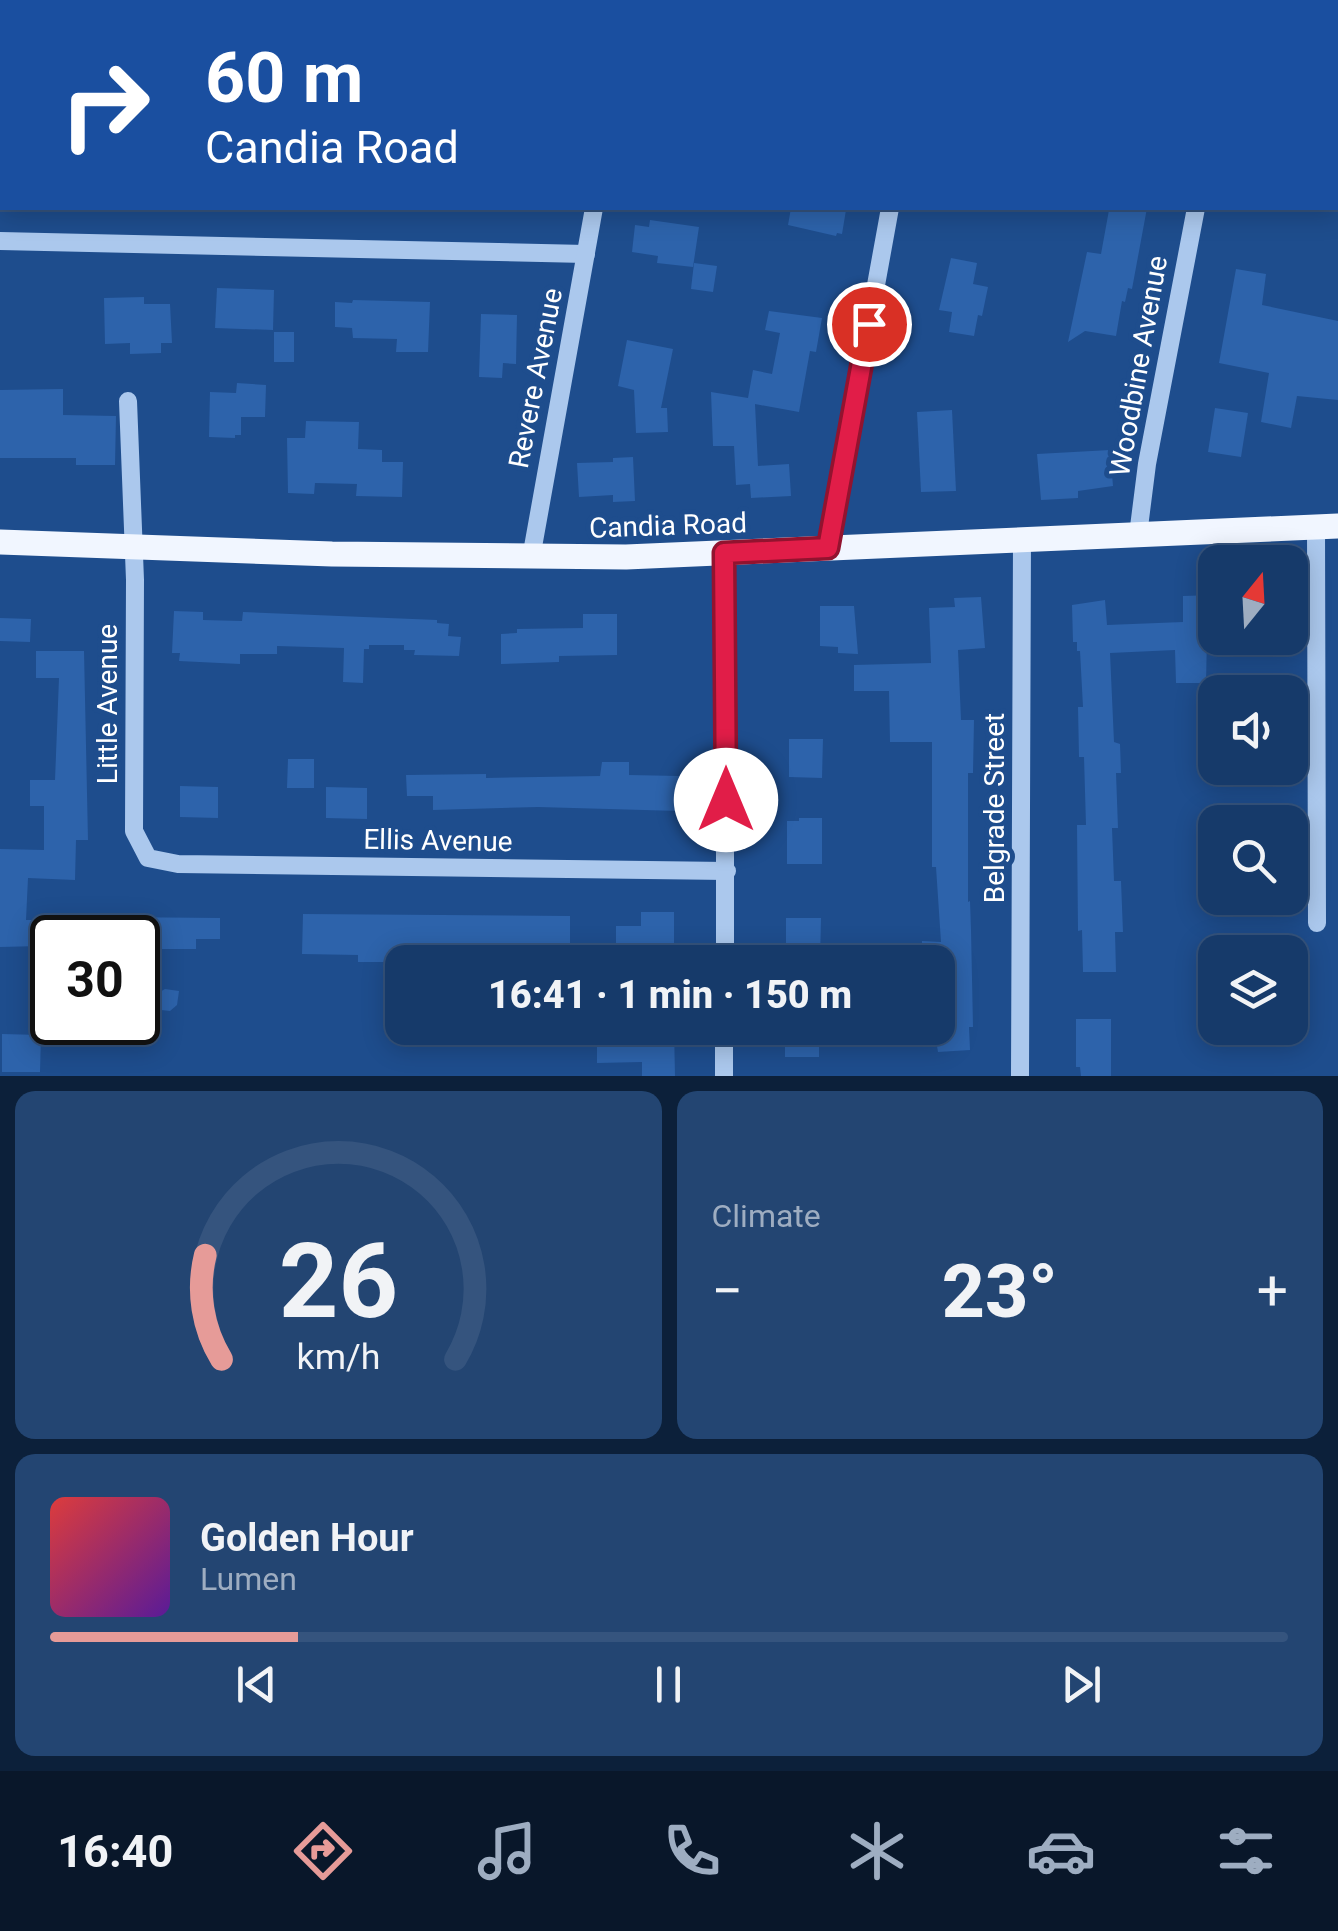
<!DOCTYPE html>
<meta charset="utf-8">
<style>
:root{--surface:#163a6a;--page:#234572;--text:#f1f3f6;--muted:#9eadc1;--line:#35547e;--accent:#e69b98}
body{margin:0;font-family:Roboto,sans-serif;background:var(--page);color:var(--text);height:100vh;display:flex;flex-direction:column;font-size:38px;white-space:nowrap}
*{box-sizing:border-box;margin:0}
p{font-size:32px;color:var(--muted)}
.icon{flex:none;width:55px;height:55px;fill:none;stroke:currentColor;stroke-width:2;stroke-linecap:round;stroke-linejoin:round}
.map{position:relative;height:1076px;overflow:hidden}
.drawer{display:flex;flex-direction:column;gap:15px;padding:15px;background:#0c203a;flex:1}
.drawer>*{flex:none}
.guide{position:absolute;left:0px;top:0px;width:1340px;height:210px;box-shadow:0 5px 25px #0003,0 0 0 2px var(--line);background:#1a4fa0;color:#fff;overflow:hidden}
.needle{width:65px;rotate:18deg}
.tools{position:absolute;left:1198px;top:545px;display:grid;gap:20px}
.tools a{display:grid;place-items:center;width:110px;height:110px;border-radius:20px;background:var(--surface);box-shadow:0 5px 25px #0003,0 0 0 2px var(--line);font-size:50px}
.speed{position:absolute;left:30px;top:915px;display:flex;gap:20px;font-size:50px;font-weight:700;text-align:center}
.speed>*{display:grid;place-content:center;width:130px;height:130px;border-radius:50%;background:var(--surface);box-shadow:0 5px 25px #0003,0 0 0 2px var(--line);line-height:1}
.speed .limit{border:5px solid #111;border-radius:15px;background:#fff;color:#111}
.pin{position:absolute;display:grid;place-items:center;width:85px;height:85px;color:#fff;margin:-42px;border:5px solid #fff;border-radius:50%;box-shadow:0 2px 10px #0007}
.me{position:absolute;width:110px;margin:-55px;rotate:0deg;stroke-linejoin:round;filter:drop-shadow(0 0 8px #0008)}
.turn{display:flex;align-items:center;gap:35px;height:210px;padding:0 40px;font-size:45px}
.turn .icon{width:130px;height:130px;stroke-width:2.5}
.turn b{display:block;font-size:70px;line-height:85px}
.big{font-size:75px;font-weight:800;line-height:1.1}
.drawer .tile{flex:1;display:flex;flex-direction:column;justify-content:center;gap:15px;min-width:0;padding:0 35px;border-radius:20px;background:var(--page)}
.drawer .dial{align-items:center;gap:0}
.dial svg{height:260px;overflow:visible;fill:none;stroke:var(--line);stroke-width:7;stroke-linecap:round;text-anchor:middle}
.dial text{fill:var(--text);stroke:none}
.song{display:flex;align-items:center;gap:30px}
.cover{width:120px;height:120px;border-radius:15px;background:linear-gradient(135deg,hsl(0 70% 55%),hsl(270 70% 35%))}
.played{height:10px;border-radius:5px;background:linear-gradient(90deg,var(--accent) 20%,var(--line) 20%)}
.keys{display:flex;justify-content:space-around;direction:ltr}
.heat{display:flex;justify-content:space-between;align-items:center;font-size:55px;direction:ltr}
.drawer .tiles{flex:1;display:grid;gap:15px;grid-template-columns:1fr 1fr}
.tile:last-child{grid-column:span 2}
.trip{position:absolute;left:385px;top:945px;width:570px;height:100px;border-radius:20px;background:var(--surface);box-shadow:0 5px 25px #0003,0 0 0 2px var(--line);font-weight:800;line-height:100px;text-align:center}
.tabs{display:flex;height:160px;justify-content:space-around;align-items:center;background:#09172a;color:var(--muted)}
.tabs .icon{width:70px;height:70px}
.tabs .on{color:var(--accent)}
.tabs b{font-size:45px;color:var(--text)}
.map>svg:first-child{display:block}
.building{fill:#2d63ab}
.lines{fill:none;stroke-linecap:round;stroke-linejoin:round}
.minor{stroke:#abc8ed;stroke-width:18}
.major{stroke:#f1f6ff;stroke-width:25}
.route-casing{stroke:#92132f;stroke-width:25}
.route{stroke:#e11d48;stroke-width:18}
.labels{text-anchor:middle;stroke-width:10;stroke-linejoin:round;paint-order:stroke}
.street-label{font-size:28px;fill:#fff;stroke:#1e4d8d}
</style>
<div class="map">
<svg width="1338" height="1076" viewBox="0 0 1338 1076">
<rect width="100%" height="100%" fill="#1e4d8d"/>
<g class="building">
<path d="M791,208L846,210L842,234L837,233L836,236L788,225Z"/>
<path d="M1116,208H1147L1132,289L1128,288L1125,302L1122,301L1116,336L1085,331L1068,342L1087,252L1101,254L1109,210L1115,211Z"/>
<path d="M650,220L699,227L693,267L657,263L658,256L632,252L635,225L649,227Z"/>
<path d="M951,258L977,263L973,284L988,287L982,316L978,315L974,336L949,332L952,312L939,310Z"/>
<path d="M694,263L717,266L713,292L691,289Z"/>
<path d="M1236,269L1266,274L1262,305L1338,321V400L1297,396L1291,428L1261,422L1269,373L1219,363Z"/>
<path d="M217,288L274,290L273,330L215,328Z"/>
<path d="M144,297V304H170L172,343H161V353L130,354V343L105,344L104,298Z"/>
<path d="M353,300L430,302L428,352H396L397,339L353,338L352,328L335,327V302L352,303Z"/>
<path d="M769,311L822,318L816,352L810,351L799,412L755,404L758,466L789,464L791,496L751,498L750,484L736,485L734,446H713L711,392L748,398L753,370L772,374L780,333L765,330Z"/>
<path d="M481,314L517,315L516,364L503,363L502,378L479,377Z"/>
<rect x="274" y="332" width="20" height="30"/>
<path d="M627,340L673,349L661,408H667L668,432L636,433L634,390L618,386Z"/>
<path d="M237,383L266,385L265,417H241V435H235V438L209,437L210,392L236,393Z"/>
<path d="M63,389V415L116,416L115,465H76V458H0V390Z"/>
<path d="M1215,408L1248,413L1241,457L1208,452Z"/>
<path d="M952,410L956,491L921,492L917,412Z"/>
<path d="M306,421L359,422L358,449L382,450V462H403L402,497L356,496L357,484L315,483L314,494L288,493L287,438H305Z"/>
<path d="M1110,450L1113,486L1078,491V498L1041,500L1037,454Z"/>
<path d="M633,457L635,501L613,502V495L579,497L577,463L613,462V458Z"/>
<path d="M1214,595V636H1207L1206,683H1176L1175,650L1110,653L1114,742L1120,744L1121,773H1116L1118,828H1112L1114,881H1121L1123,932H1115L1116,972H1083L1082,930L1078,931L1077,825H1086L1084,757H1079L1078,707H1083L1080,651H1077V642H1073L1072,605L1105,600L1107,625L1183,622V596Z"/>
<path d="M981,597L985,648L958,650L961,720H974L973,773H968V902L970,901L971,930L973,1027H969L970,1050L938,1052L934,1028H938V962H922V941L941,942L936,867H932V742H890L889,691H854V665L931,663L929,608L955,607L954,598Z"/>
<path d="M820,606H854L858,654L838,653V647L820,646Z"/>
<path d="M174,611L203,612V620L242,621L243,612L437,620V623L449,624L448,636L461,637L459,656L414,655L415,650H404V645H369V649H364L363,683L343,682L344,648L277,646V654H240V664L179,661L180,653H172Z"/>
<path d="M583,614H617V655L559,656V662L501,664V634L517,633V629L583,628Z"/>
<path d="M0,618L31,619L30,642L0,641Z"/>
<path d="M36,651H84L88,840H76L75,880L28,878L26,920H41V946L0,947V849L44,850V806H30V780H55L59,678H36Z"/>
<path d="M789,739H823L822,778L789,777Z"/>
<path d="M288,759H314V788H287Z"/>
<path d="M602,762H629V775L679,776V811L538,807L433,810V796H407L406,775L486,774V778L600,776Z"/>
<path d="M180,786L218,787V818L180,817Z"/>
<path d="M326,787L367,788V819L326,818Z"/>
<path d="M799,818H822V864H787V821H799Z"/>
<path d="M641,912H674V961H642V951H616V926H641Z"/>
<path d="M303,914L570,916V947H443V950H422V962H358V955L302,954Z"/>
<path d="M112,917L220,918V939H196V949H160V941H150V938H112Z"/>
<path d="M786,918H821L820,962H786Z"/>
<path d="M165,989L179,991L177,1005L170,1011L161,1010L156,1003L158,993Z"/>
<path d="M1076,1019H1111V1076H1081L1080,1067H1076Z"/>
<path d="M642,1028H674L675,1076H642V1062L597,1063V1040H642Z"/>
<rect x="785" y="1028" width="34" height="29"/>
<path d="M2,1034L41,1035L40,1072H2Z"/>
</g>
<g class="lines">
<g class="minor">
<path d="M942,0L956,2"/>
<path d="M628,2V0"/>
<path d="M928,2V0"/>
<path d="M1234,2L1235,0"/>
<path d="M0,241L586,254"/>
<path d="M128,401L135,580L134,831L148,858L178,864L727,871"/>
<path d="M1316,527L1317,923"/>
<path d="M1138,535L1147,464L1196,208"/>
<path d="M828,549L890,208"/>
<path d="M725,553V962"/>
<path d="M531,558L594,208"/>
<path d="M724,1076V1028"/>
<path d="M1020,1076L1022,540"/>
</g>
<path class="major" d="M0,542L332,554L626,557L1338,526"/>
</g>
<g class="lines">
<defs>
<path id="route" d="M726,800L724,553L828,548L869,324"/>
</defs>
<use href="#route" class="route-casing"/>
<use href="#route" class="route"/>
</g>
<g class="labels">
<g class="street-label">
<text transform="translate(1138 366) rotate(-80)" y="10">Woodbine Avenue</text>
<text transform="translate(535 378) rotate(-79)" y="10">Revere Avenue</text>
<text transform="translate(668 525) rotate(-2)" y="10">Candia Road</text>
<text transform="translate(107 704) rotate(-90)" y="10">Little Avenue</text>
<text transform="translate(994 808) rotate(-90)" y="10">Belgrade Street</text>
<text transform="translate(438 840) rotate(1)" y="10">Ellis Avenue</text>
</g>
</g>
</svg>
<div class="tools">
<a><svg class="needle" viewBox="-14 -14 28 28"><path d="M0-13l5 13h-10z" fill="#e53935"/><path d="M0 13l5-13h-10z" fill="#9eadc1"/></svg></a>
<a><svg class="icon" aria-label="sound" viewBox="0 0 24 24"><path d="M4 9h4l5-4v14l-5-4H4zM17 9q2 3 0 6"/></svg></a>
<a><svg class="icon" aria-label="search" viewBox="0 0 24 24"><circle cx="10" cy="10" r="6"/><path d="M15 15l6 6"/></svg></a>
<a><svg class="icon" aria-label="layers" viewBox="0 0 24 24"><path d="M12 4l9 5-9 5-9-5zM3 14l9 5 9-5"/></svg></a>
</div>
<div class="speed"><div class="limit">30</div></div>
<div class="pin" style="left:869px;top:324px;background:#d93025"><svg class="icon" aria-label="arrive" viewBox="0 0 24 24"><path d="M6 21V4h12l-3 4 3 4H6"/></svg></div>
<svg class="me" style="left:726px;top:800px" viewBox="-20 -20 40 40"><circle r="19" fill="#fff"/><path d="M0-13L10 11 0 6-10 11z" fill="#e11d48"/></svg>
<div class="trip">16:41 · 1 min · 150 m</div>
<div class="guide">
<div class="turn"><svg class="icon" aria-label="right" viewBox="0 0 24 24"><path d="M7 20v-9h11M14 6l5 5-5 5"/></svg><div><b>60 m</b>Candia Road</div></div>
</div>
</div>
<section class="drawer">
<div class="tiles">
<div class="tile dial"><svg viewBox="0 0 100 80">
<path d="M14 69A42 42 0 1 1 86 69"/>
<path d="M14 69A42 42 0 0 1 9 37" stroke="#e69b98"/>
<text x="50" y="56" font-size="32" font-weight="700">26</text>
<text x="50" y="72" font-size="11">km/h</text>
</svg></div>
<div class="tile"><p>Climate</p>
<div class="heat"><a>−</a><b class="big">23°</b><a>+</a></div>
</div>
<div class="tile">
<div class="song"><i class="cover"></i><div><b>Golden Hour</b><p>Lumen</p></div></div>
<div class="played"></div>
<div class="keys"><svg class="icon" aria-label="previous" viewBox="0 0 24 24"><path d="M18 5L8 12l10 7zM5 5v14"/></svg><svg class="icon" aria-label="pause" viewBox="0 0 24 24"><path d="M8 5v14M16 5v14"/></svg><svg class="icon" aria-label="next" viewBox="0 0 24 24"><path d="M6 5l10 7-10 7zM19 5v14"/></svg></div>
</div>
</div>
</section>
<nav class="tabs">
<b>16:40</b>
<svg class="icon on" aria-label="directions" viewBox="0 0 24 24"><path d="M12 3l9 9-9 9-9-9zM9 14v-3h6M13 9l2 2-2 2"/></svg>
<svg class="icon" aria-label="music" viewBox="0 0 24 24"><path d="M9 18V5l10-2v13"/><circle cx="6" cy="18" r="3"/><circle cx="16" cy="16" r="3"/></svg>
<svg class="icon" aria-label="phone" viewBox="0 0 24 24"><path d="M5 4h4l2 5-3 2q2 4 5 5l2-3 5 2v4C11 20 4 13 5 4z"/></svg>
<svg class="icon" aria-label="climate" viewBox="0 0 24 24"><path d="M12 3v18M4 7l16 10M4 17L20 7"/></svg>
<svg class="icon" aria-label="car" viewBox="0 0 24 24"><path d="M5 17H2v-5l4-1 3-4h7l3 4 3 1v5h-3M9 17h6M6 11h13"/><circle cx="7" cy="17" r="2"/><circle cx="17" cy="17" r="2"/></svg>
<svg class="icon" aria-label="filters" viewBox="0 0 24 24"><path d="M4 7h16M4 17h16"/><circle cx="9" cy="7" r="2"/><circle cx="15" cy="17" r="2"/></svg>
</nav>
